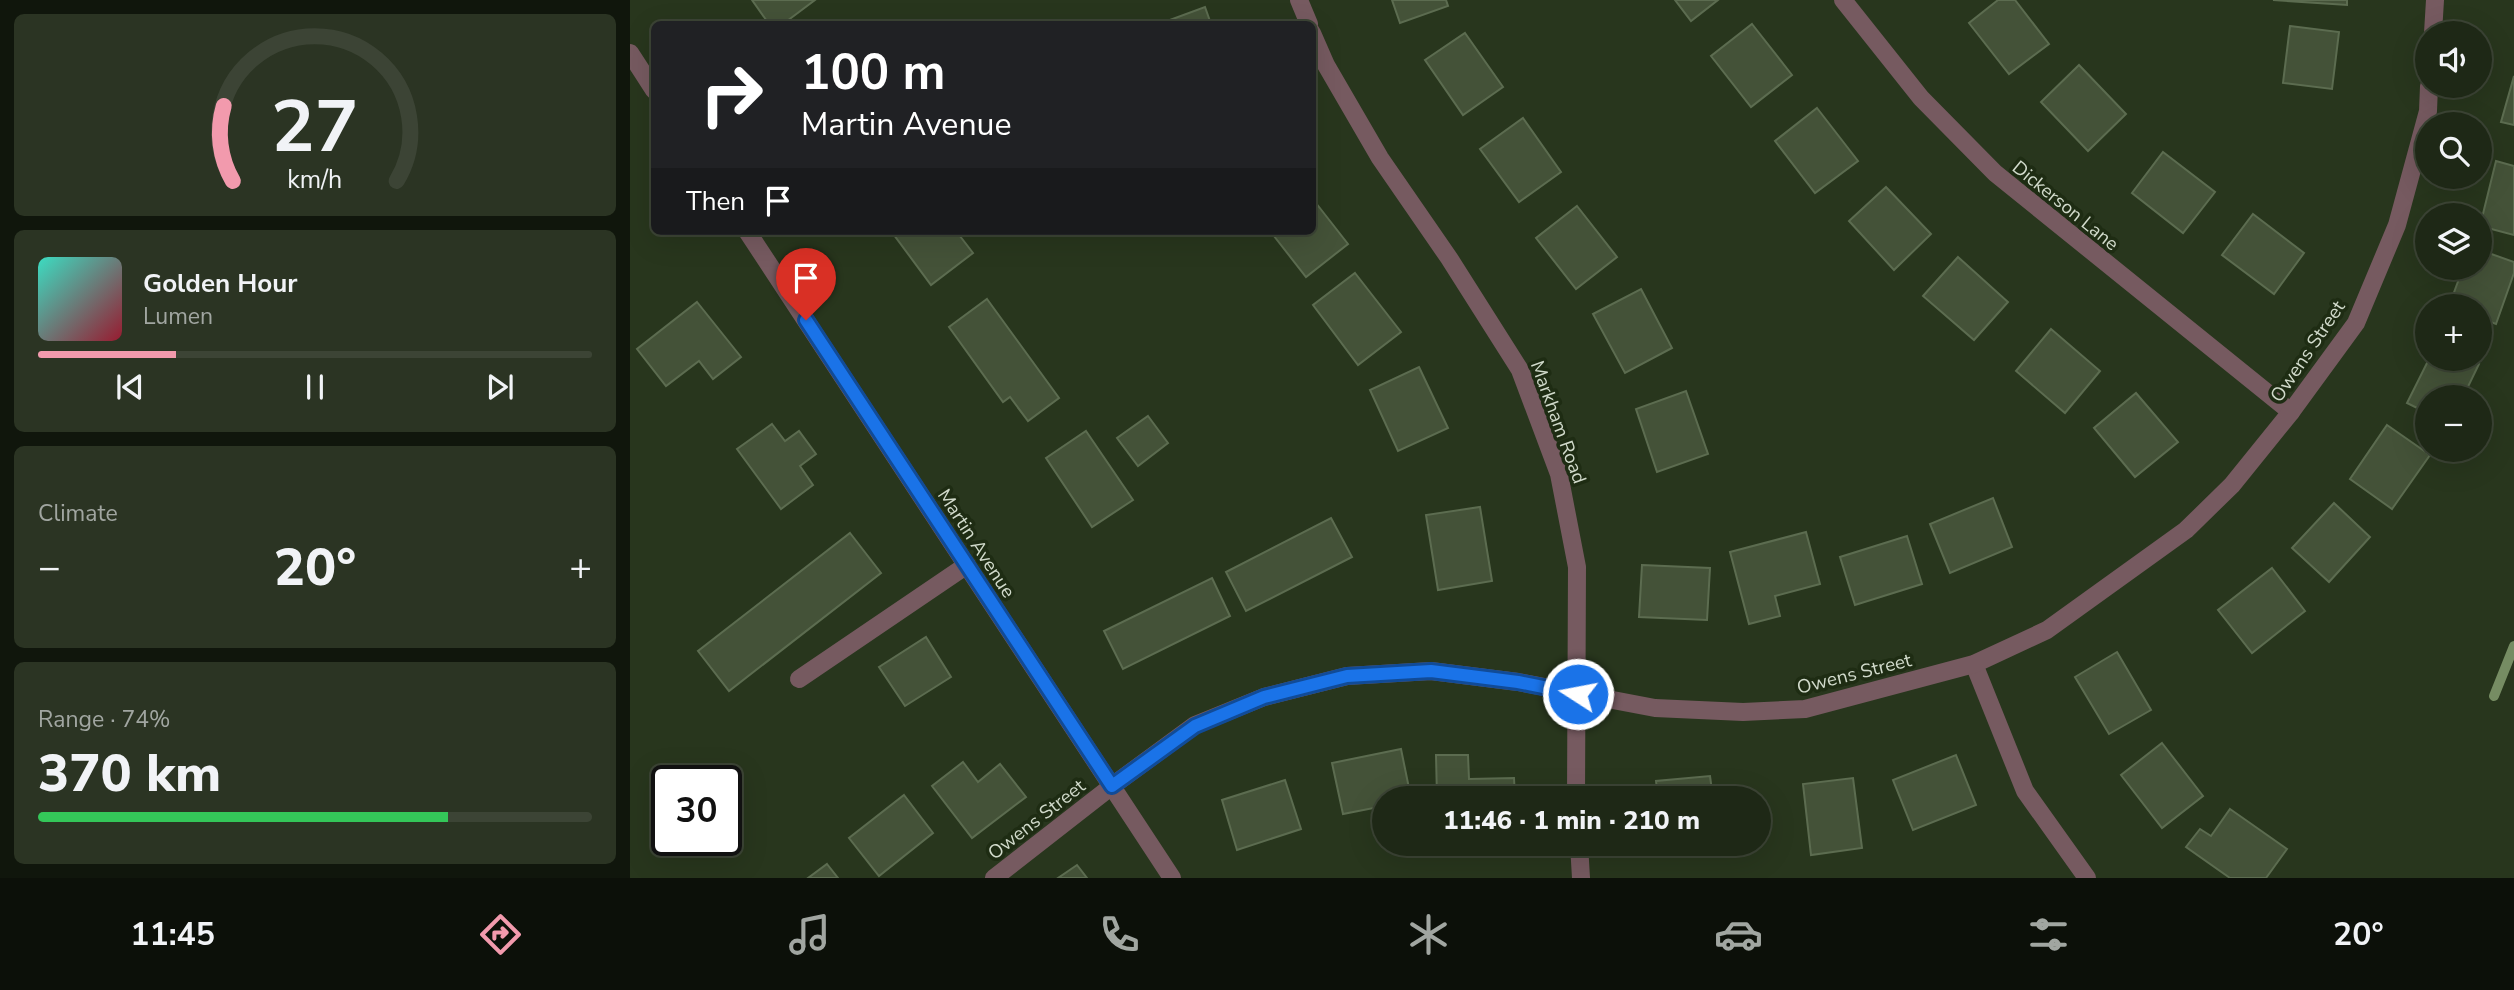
<!DOCTYPE html>
<meta charset="utf-8">
<style>
:root{--surface:#1e2816;--page:#2b3423;--text:#f1f3f6;--muted:#a1a6a1;--line:#3c4435;--accent:#f29aad}
body{margin:0;font-family:"Nunito Sans",sans-serif;background:var(--page);color:var(--text);height:100vh;display:flex;flex-direction:column;font-size:26px;white-space:nowrap}
*{box-sizing:border-box;margin:0}
p{font-size:23px;color:var(--muted)}
.icon{flex:none;width:38px;height:38px;fill:none;stroke:currentColor;stroke-width:2;stroke-linecap:round;stroke-linejoin:round}
.map{position:relative;flex:1;overflow:hidden}
.drawer{display:flex;flex-direction:column;gap:14px;padding:14px;background:#10160c;width:630px}
.drawer>*{flex:none}
.top-card{position:absolute;left:21px;top:21px;width:665px;height:214px;border-radius:10px;box-shadow:0 7px 28px #0002,0 0 0 2px var(--line);background:#202124;color:#fff;overflow:hidden}
.tools{position:absolute;left:1785px;top:21px;display:grid;gap:14px}
.tools a{display:grid;place-items:center;width:77px;height:77px;border-radius:50%;background:var(--surface);box-shadow:0 7px 28px #0002,0 0 0 2px var(--line);font-size:35px}
.speed{position:absolute;left:21px;top:765px;display:flex;gap:14px;font-size:35px;font-weight:700;text-align:center}
.speed>*{display:grid;place-content:center;width:91px;height:91px;border-radius:50%;background:var(--surface);box-shadow:0 7px 28px #0002,0 0 0 2px var(--line);line-height:1}
.speed .limit{border:4px solid #111;border-radius:10px;background:#fff;color:#111}
.pin{position:absolute;display:grid;place-items:center;width:60px;height:60px;color:#fff;margin:-72px -30px;border-radius:50% 50% 50% 0;rotate:-45deg;box-shadow:0 0 7px #0007}
.pin .icon{rotate:45deg}
.me{position:absolute;width:77px;margin:-38px;rotate:281deg;stroke-linejoin:round;filter:drop-shadow(0 0 5px #0008)}
.turn{display:flex;align-items:center;gap:24px;height:147px;padding:0 35px;font-size:32px}
.turn .icon{width:91px;height:91px;stroke-width:2.5}
.turn b{display:block;font-size:49px;line-height:60px}
.then{display:flex;align-items:center;height:66px;padding:0 35px;background:#0003;gap:14px;font-size:26px}
.big{font-size:52px;font-weight:800;line-height:1.1}
.drawer .card{flex:1;display:flex;flex-direction:column;justify-content:center;gap:10px;min-width:0;padding:0 24px;border-radius:10px;background:var(--page)}
.drawer .dial{align-items:center;gap:0}
.dial svg{height:182px;overflow:visible;fill:none;stroke:var(--line);stroke-width:7;stroke-linecap:round;text-anchor:middle}
.dial text{fill:var(--text);stroke:none}
.song{display:flex;align-items:center;gap:21px}
.cover{width:84px;height:84px;border-radius:10px;background:linear-gradient(135deg,hsl(170 70% 55%),hsl(350 70% 35%))}
.played{height:7px;border-radius:4px;background:linear-gradient(90deg,var(--accent) 25%,var(--line) 25%)}
.keys{display:flex;justify-content:space-around;direction:ltr}
.heat{display:flex;justify-content:space-between;align-items:center;font-size:38px;direction:ltr}
.charge{height:10px;border-radius:5px;background:linear-gradient(90deg,#34c759 74%,var(--line) 0)}
.trip{position:absolute;left:742px;top:786px;width:399px;height:70px;border-radius:35px;background:var(--surface);box-shadow:0 7px 28px #0002,0 0 0 2px var(--line);font-weight:800;line-height:70px;text-align:center}
.menu{display:flex;height:112px;justify-content:space-around;align-items:center;background:#0c1009;color:var(--muted)}
.menu .icon{width:49px;height:49px}
.menu .current{color:var(--accent)}
.menu b{font-size:32px;color:var(--text)}
main{display:flex;flex:1;min-height:0}
.map>svg:first-child{display:block}
.lines{fill:none;stroke-linecap:round;stroke-linejoin:round}
.stream{stroke:#768c63;stroke-width:10}
.building{fill:#445238;stroke:#5c6c50;stroke-width:2}
.minor{stroke:#765a60;stroke-width:18}
.route-casing{stroke:#114b97;stroke-width:18}
.route{stroke:#1a73e8;stroke-width:12}
.labels{text-anchor:middle;stroke-width:7;stroke-linejoin:round;paint-order:stroke}
.street-label{font-size:19px;fill:#d1dacb;stroke:#1e2c13}
</style>
<main>
<section class="drawer">
<div class="card dial"><svg viewBox="0 0 100 80">
<path d="M14 69A42 42 0 1 1 86 69"/>
<path d="M14 69A42 42 0 0 1 10 36" stroke="#f29aad"/>
<text x="50" y="56" font-size="32" font-weight="700">27</text>
<text x="50" y="72" font-size="11">km/h</text>
</svg></div>
<div class="card">
<div class="song"><i class="cover"></i><div><b>Golden Hour</b><p>Lumen</p></div></div>
<div class="played"></div>
<div class="keys"><svg class="icon" aria-label="previous" viewBox="0 0 24 24"><path d="M18 5L8 12l10 7zM5 5v14"/></svg><svg class="icon" aria-label="pause" viewBox="0 0 24 24"><path d="M8 5v14M16 5v14"/></svg><svg class="icon" aria-label="next" viewBox="0 0 24 24"><path d="M6 5l10 7-10 7zM19 5v14"/></svg></div>
</div>
<div class="card"><p>Climate</p>
<div class="heat"><a>−</a><b class="big">20°</b><a>+</a></div>
</div>
<div class="card"><p>Range · 74%</p><b class="big">370 km</b><div class="charge"></div></div>
</section>
<div class="map">
<svg width="1884" height="878" viewBox="0 0 1884 878">
<rect width="100%" height="100%" fill="#28361d"/>
<g class="lines">
<path class="stream" d="M1864,696L1884,646"/>
</g>
<g class="building">
<path d="M122,0H185L153,24H139Z"/>
<path d="M762,0H816L818,6L770,23Z"/>
<path d="M1045,0H1088L1061,21Z"/>
<path d="M1368,0H1385L1419,44L1379,74L1339,23Z"/>
<path d="M1643,0H1717V5Z"/>
<path d="M575,7L581,24H529Z"/>
<path d="M1122,24L1162,75L1121,107L1081,56Z"/>
<path d="M1660,26L1709,32L1702,89L1653,83Z"/>
<path d="M835,33L873,87L833,115L795,60Z"/>
<path d="M1449,65L1496,114L1458,151L1411,102Z"/>
<path d="M1884,76V125L1871,122Z"/>
<path d="M1187,108L1228,161L1185,193L1145,141Z"/>
<path d="M893,118L931,172L889,202L850,149Z"/>
<path d="M1533,152L1585,192L1553,233L1502,193Z"/>
<path d="M1866,161L1884,166V235L1850,226Z"/>
<path d="M1256,187L1301,234L1264,270L1219,221Z"/>
<path d="M682,198L718,244L676,277L640,231H682Z"/>
<path d="M947,206L987,257L946,289L906,238Z"/>
<path d="M1623,214L1674,253L1644,294L1592,255Z"/>
<path d="M261,231H326L343,253L301,285Z"/>
<path d="M1850,250L1884,262V273L1866,324L1850,318V306H1819L1833,268H1850Z"/>
<path d="M1328,257L1378,302L1344,340L1293,296Z"/>
<path d="M725,273L771,332L728,365L683,305Z"/>
<path d="M1011,289L1042,348L995,373L963,314Z"/>
<path d="M357,299L429,398L398,421L380,397L373,402L319,327Z"/>
<path d="M67,302L111,357L83,379L69,361L36,386L7,349Z"/>
<path d="M1421,329L1470,371L1435,413L1386,371Z"/>
<path d="M1799,359H1838L1849,364L1833,397H1797V413L1777,403Z"/>
<path d="M789,367L818,428L768,451L740,390Z"/>
<path d="M1056,391L1078,454L1027,472L1006,409Z"/>
<path d="M1506,393L1548,442L1505,477L1464,428Z"/>
<path d="M518,416L538,443L508,466L487,438Z"/>
<path d="M142,424L155,441L169,431L186,454L170,466L183,485L151,509L107,449Z"/>
<path d="M1757,425L1800,455L1762,509L1720,479Z"/>
<path d="M456,431L503,500L462,527L416,458Z"/>
<path d="M1363,498L1382,547L1320,573L1300,524Z"/>
<path d="M1704,503L1740,537L1699,582L1662,548Z"/>
<path d="M850,507L862,581L808,590L796,515Z"/>
<path d="M701,518L722,557L616,611L596,572Z"/>
<path d="M1176,532L1190,584L1145,596L1150,616L1119,624L1100,552Z"/>
<path d="M220,533L251,573L99,691L68,651Z"/>
<path d="M1277,536L1292,584L1225,605L1210,557Z"/>
<path d="M1012,565L1080,568L1077,620L1009,617Z"/>
<path d="M1642,568L1675,611L1622,653L1588,610Z"/>
<path d="M582,578L600,616L493,669L474,631Z"/>
<path d="M296,637L321,677L275,706L249,667Z"/>
<path d="M1487,652L1521,710L1479,734L1445,677Z"/>
<path d="M1532,743L1573,796L1532,828L1491,775Z"/>
<path d="M771,749L781,798H754V806L713,814L702,763Z"/>
<path d="M806,755H838L839,779L884,778L885,798H807Z"/>
<path d="M1326,755L1346,805L1283,830L1263,780Z"/>
<path d="M333,762L348,782L370,764L396,797L342,838L302,786Z"/>
<path d="M1080,776L1083,798H1028L1026,781Z"/>
<path d="M1223,778L1232,848L1181,855L1173,784Z"/>
<path d="M655,780L671,829L607,850L592,800Z"/>
<path d="M274,795L303,833L249,876L219,838Z"/>
<path d="M1600,809L1657,849L1636,878H1600L1556,847L1570,829L1581,836Z"/>
<path d="M197,864L208,878H178Z"/>
<path d="M447,865L457,878H428Z"/>
</g>
<g class="lines">
<g class="minor">
<path d="M669,0L679,24"/>
<path d="M1213,0L1291,98L1365,173L1661,412"/>
<path d="M682,33L696,65L750,158L819,258L890,370L929,474L947,567L946,798"/>
<path d="M1803,33L1805,0"/>
<path d="M0,53L24,90"/>
<path d="M117,231L542,878"/>
<path d="M1344,664L1395,791L1457,878"/>
<path d="M169,679L337,565"/>
<path d="M949,844L951,878"/>
<path d="M364,878L482,786L565,725L634,697L717,676L801,671L888,682L1025,708L1113,712L1175,709L1344,664L1417,630L1556,530L1602,485L1661,412L1726,323L1767,225L1798,111L1799,86"/>
</g>
</g>
<g class="lines">
<defs>
<path id="route" d="M176,320L482,786L565,726L634,697L717,676L801,671L888,682L948,694"/>
</defs>
<use href="#route" class="route-casing"/>
<use href="#route" class="route"/>
</g>
<g class="labels">
<g class="street-label">
<text transform="translate(1436 205) rotate(39)" y="7">Dickerson Lane</text>
<text transform="translate(1677 351) rotate(-56)" y="7">Owens Street</text>
<text transform="translate(929 422) rotate(70)" y="7">Markham Road</text>
<text transform="translate(347 543) rotate(57)" y="7">Martin Avenue</text>
<text transform="translate(1224 673) rotate(-14)" y="7">Owens Street</text>
<text transform="translate(406 819) rotate(-38)" y="7">Owens Street</text>
</g>
</g>
</svg>
<div class="tools">
<a><svg class="icon" aria-label="sound" viewBox="0 0 24 24"><path d="M4 9h4l5-4v14l-5-4H4zM17 9q2 3 0 6"/></svg></a>
<a><svg class="icon" aria-label="search" viewBox="0 0 24 24"><circle cx="10" cy="10" r="6"/><path d="M15 15l6 6"/></svg></a>
<a><svg class="icon" aria-label="layers" viewBox="0 0 24 24"><path d="M12 4l9 5-9 5-9-5zM3 14l9 5 9-5"/></svg></a>
<a>+</a>
<a>−</a>
</div>
<div class="speed"><div class="limit">30</div></div>
<div class="pin" style="left:176px;top:320px;background:#d93025"><svg class="icon" aria-label="arrive" viewBox="0 0 24 24"><path d="M6 21V4h12l-3 4 3 4H6"/></svg></div>
<svg class="me" style="left:948px;top:694px" viewBox="-20 -20 40 40"><circle r="17" fill="#1a73e8" stroke="#fff" stroke-width="3"/><path d="M0-11L8 9 0 5-8 9z" fill="#fff"/></svg>
<div class="trip">11:46 · 1 min · 210 m</div>
<div class="top-card">
<div class="turn"><svg class="icon" aria-label="right" viewBox="0 0 24 24"><path d="M7 20v-9h11M14 6l5 5-5 5"/></svg><div><b>100 m</b>Martin Avenue</div></div>
<div class="then">Then<svg class="icon" aria-label="arrive" viewBox="0 0 24 24"><path d="M6 21V4h12l-3 4 3 4H6"/></svg></div>
</div>
</div>
</main>
<nav class="menu">
<b>11:45</b>
<svg class="icon current" aria-label="directions" viewBox="0 0 24 24"><path d="M12 3l9 9-9 9-9-9zM9 14v-3h6M13 9l2 2-2 2"/></svg>
<svg class="icon" aria-label="music" viewBox="0 0 24 24"><path d="M9 18V5l10-2v13"/><circle cx="6" cy="18" r="3"/><circle cx="16" cy="16" r="3"/></svg>
<svg class="icon" aria-label="phone" viewBox="0 0 24 24"><path d="M5 4h4l2 5-3 2q2 4 5 5l2-3 5 2v4C11 20 4 13 5 4z"/></svg>
<svg class="icon" aria-label="climate" viewBox="0 0 24 24"><path d="M12 3v18M4 7l16 10M4 17L20 7"/></svg>
<svg class="icon" aria-label="car" viewBox="0 0 24 24"><path d="M5 17H2v-5l4-1 3-4h7l3 4 3 1v5h-3M9 17h6M6 11h13"/><circle cx="7" cy="17" r="2"/><circle cx="17" cy="17" r="2"/></svg>
<svg class="icon" aria-label="filters" viewBox="0 0 24 24"><path d="M4 7h16M4 17h16"/><circle cx="9" cy="7" r="2"/><circle cx="15" cy="17" r="2"/></svg>
<b>20°</b>
</nav>
